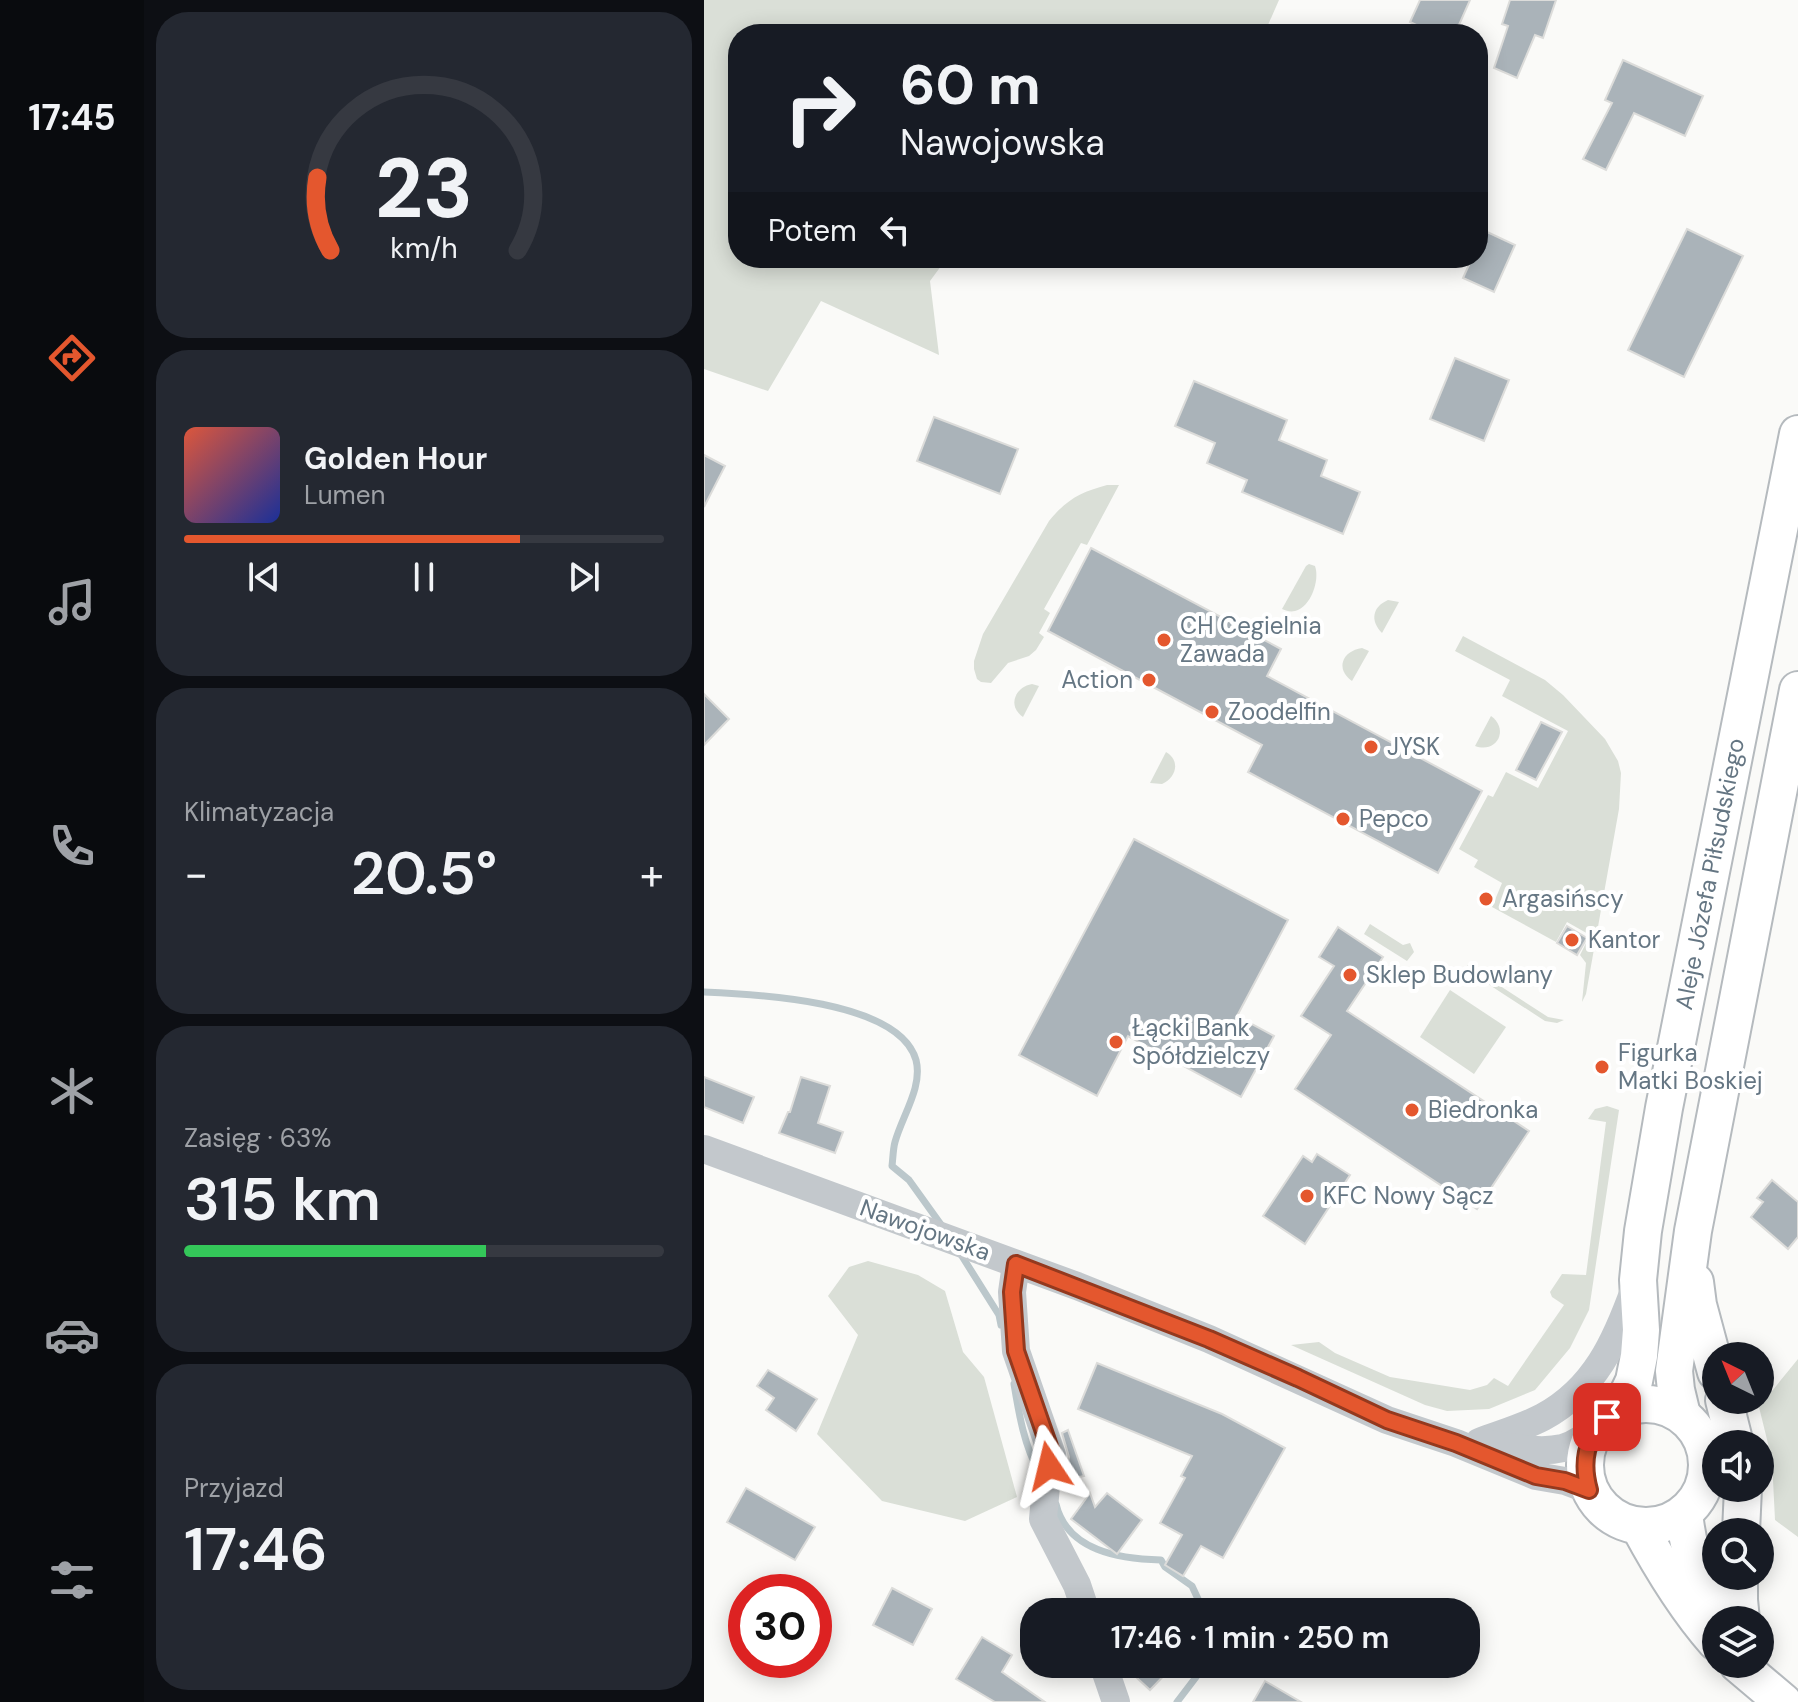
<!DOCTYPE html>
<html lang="pl">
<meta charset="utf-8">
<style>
:root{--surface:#171b24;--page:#242831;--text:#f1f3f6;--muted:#9ea1a6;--line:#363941;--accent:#e4572e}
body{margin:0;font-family:"DM Sans",sans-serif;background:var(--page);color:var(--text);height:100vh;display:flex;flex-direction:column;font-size:30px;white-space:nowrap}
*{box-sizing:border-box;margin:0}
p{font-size:26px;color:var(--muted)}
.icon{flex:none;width:44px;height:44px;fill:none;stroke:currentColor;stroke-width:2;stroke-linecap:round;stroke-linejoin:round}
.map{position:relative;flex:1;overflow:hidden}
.panel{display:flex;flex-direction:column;gap:12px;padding:12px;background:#0d0f14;width:560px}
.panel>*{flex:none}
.banner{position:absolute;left:24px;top:24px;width:760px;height:244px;border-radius:32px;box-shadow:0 4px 20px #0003;background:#171b24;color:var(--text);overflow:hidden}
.needle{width:52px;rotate:317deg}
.tools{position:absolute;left:998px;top:1342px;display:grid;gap:16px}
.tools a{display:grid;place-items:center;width:72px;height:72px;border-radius:50%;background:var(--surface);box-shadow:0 4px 20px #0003;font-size:40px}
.speed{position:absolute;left:24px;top:1574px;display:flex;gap:16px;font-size:40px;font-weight:700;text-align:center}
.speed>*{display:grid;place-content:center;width:104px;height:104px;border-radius:50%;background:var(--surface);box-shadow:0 4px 20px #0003;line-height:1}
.speed .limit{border:12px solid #d22;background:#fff;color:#111}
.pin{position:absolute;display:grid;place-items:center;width:68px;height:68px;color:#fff;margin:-34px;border-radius:16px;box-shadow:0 4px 12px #0006}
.me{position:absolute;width:88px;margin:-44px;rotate:350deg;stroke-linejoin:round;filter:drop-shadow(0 0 6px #0008)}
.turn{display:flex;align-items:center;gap:28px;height:168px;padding:0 40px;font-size:36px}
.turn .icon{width:104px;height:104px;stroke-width:2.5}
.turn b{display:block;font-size:56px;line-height:68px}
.then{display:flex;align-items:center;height:76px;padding:0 40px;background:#0003;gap:16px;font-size:30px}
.big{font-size:60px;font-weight:600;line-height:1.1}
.panel .widget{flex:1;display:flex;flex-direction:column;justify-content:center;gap:12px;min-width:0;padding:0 28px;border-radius:32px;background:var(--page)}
.panel .dial{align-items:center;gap:0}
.dial svg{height:208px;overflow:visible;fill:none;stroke:var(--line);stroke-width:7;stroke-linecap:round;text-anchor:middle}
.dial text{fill:var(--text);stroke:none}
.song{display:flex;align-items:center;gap:24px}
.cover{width:96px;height:96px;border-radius:12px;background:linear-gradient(135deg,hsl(10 70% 55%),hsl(230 70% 35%))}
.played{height:8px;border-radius:4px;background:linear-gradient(90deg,var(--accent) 70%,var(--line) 70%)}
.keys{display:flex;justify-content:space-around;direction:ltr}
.heat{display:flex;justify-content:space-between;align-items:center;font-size:44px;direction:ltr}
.charge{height:12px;border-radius:6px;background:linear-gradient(90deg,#34c759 63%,var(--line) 0)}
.trip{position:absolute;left:316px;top:1598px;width:460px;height:80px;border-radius:32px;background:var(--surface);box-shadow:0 4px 20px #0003;font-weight:600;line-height:80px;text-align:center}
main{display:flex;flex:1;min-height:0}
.tabs{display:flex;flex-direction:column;width:144px;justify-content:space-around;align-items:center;background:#090b0e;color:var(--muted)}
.tabs .icon{width:56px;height:56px}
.tabs .selected{color:var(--accent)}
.tabs b{font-size:36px;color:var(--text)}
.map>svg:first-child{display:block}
.green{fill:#dadfd7}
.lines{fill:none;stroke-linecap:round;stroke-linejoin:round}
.stream{stroke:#bbc7cb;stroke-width:7}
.building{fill:#aab3b9;stroke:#dcdcda;stroke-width:2}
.major-casing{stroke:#b5babe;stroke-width:40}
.minor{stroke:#c3c8cc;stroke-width:28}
.major{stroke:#fff;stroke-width:36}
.route-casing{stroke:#94391e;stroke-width:20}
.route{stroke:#e4572e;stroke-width:14}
.poi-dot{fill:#e4572e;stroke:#fff;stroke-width:3}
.labels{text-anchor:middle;stroke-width:8;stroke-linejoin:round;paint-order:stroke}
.poi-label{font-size:24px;fill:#657683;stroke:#fff;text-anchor:start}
.street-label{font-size:24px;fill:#657683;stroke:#fff}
</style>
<main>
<nav class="tabs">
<b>17:45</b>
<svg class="icon selected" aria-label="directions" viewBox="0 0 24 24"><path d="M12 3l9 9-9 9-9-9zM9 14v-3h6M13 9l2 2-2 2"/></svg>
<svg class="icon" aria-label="music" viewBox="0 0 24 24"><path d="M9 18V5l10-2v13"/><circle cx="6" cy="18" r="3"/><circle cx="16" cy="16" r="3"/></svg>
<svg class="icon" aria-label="phone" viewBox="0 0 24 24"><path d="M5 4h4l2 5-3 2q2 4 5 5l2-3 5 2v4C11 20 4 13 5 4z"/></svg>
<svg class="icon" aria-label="climate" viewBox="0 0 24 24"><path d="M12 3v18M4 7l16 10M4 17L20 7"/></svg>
<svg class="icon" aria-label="car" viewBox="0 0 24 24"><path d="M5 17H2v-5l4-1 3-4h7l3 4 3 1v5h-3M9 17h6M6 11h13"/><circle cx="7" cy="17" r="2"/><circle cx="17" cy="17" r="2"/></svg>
<svg class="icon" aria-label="filters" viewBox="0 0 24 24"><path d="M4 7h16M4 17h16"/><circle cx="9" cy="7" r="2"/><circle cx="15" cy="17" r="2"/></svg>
</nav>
<section class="panel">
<div class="widget dial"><svg viewBox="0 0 100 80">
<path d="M14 69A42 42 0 1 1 86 69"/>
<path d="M14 69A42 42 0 0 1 9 41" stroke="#e4572e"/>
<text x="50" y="56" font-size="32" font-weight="700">23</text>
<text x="50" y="72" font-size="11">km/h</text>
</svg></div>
<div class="widget">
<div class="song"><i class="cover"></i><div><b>Golden Hour</b><p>Lumen</p></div></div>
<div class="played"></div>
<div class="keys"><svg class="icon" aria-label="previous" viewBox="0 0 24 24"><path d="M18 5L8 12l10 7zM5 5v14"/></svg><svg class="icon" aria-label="pause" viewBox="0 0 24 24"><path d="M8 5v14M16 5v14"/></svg><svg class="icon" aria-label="next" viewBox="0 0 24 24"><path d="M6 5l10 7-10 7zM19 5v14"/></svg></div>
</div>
<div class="widget"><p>Klimatyzacja</p>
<div class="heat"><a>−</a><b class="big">20.5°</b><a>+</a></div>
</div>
<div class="widget"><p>Zasięg · 63%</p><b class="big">315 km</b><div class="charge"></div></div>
<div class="widget"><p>Przyjazd</p><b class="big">17:46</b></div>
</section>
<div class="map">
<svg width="1094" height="1702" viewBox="0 0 1094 1702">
<rect width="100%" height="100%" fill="#fafaf8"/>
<g class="green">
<path d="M0,0H575L560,34H34V258H243L226,281L235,355L117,301L64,391L0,369Z"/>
<path d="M403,485H415L383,545L377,543L340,609L346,613L335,633L340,637L332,650L325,656L304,663L287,683L277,682L273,679L270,669V661L279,634L345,521C363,499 377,492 403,485Z"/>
<path d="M605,564L611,566C616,580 607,607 591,611C586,612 583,611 578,609L602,566Z"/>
<path d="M684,600L695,602L678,633C666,621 668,607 684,600Z"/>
<path d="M759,636L841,680L859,695L901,739L914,761L917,773L915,809L882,994L878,1002L882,963L876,955L886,935L863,922L852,942L788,907L798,883L770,867L774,860L755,849L784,795L789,797L802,772L834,788L864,731L798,696L806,680L751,651Z"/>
<path d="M658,648L665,651L648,681C631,669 638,651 658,648Z"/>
<path d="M328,684L335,686L319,717C303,706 311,687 328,684Z"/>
<path d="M787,716C806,730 792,754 771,746Z"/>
<path d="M462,752C477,761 472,778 458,784L446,783Z"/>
<path d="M666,924L699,945L706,943L710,952L703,961L660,934Z"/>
<path d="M764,965L844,1017L860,1020L853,1023L841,1021L761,969Z"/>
<path d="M746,990L802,1027L770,1074L716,1037Z"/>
<path d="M903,1106L915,1110L885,1310L866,1348L831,1390L785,1409L743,1411L721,1405L587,1345L615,1342L631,1353L686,1377L766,1390L783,1385L790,1378L804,1386L860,1305L848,1297L846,1292L858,1274L882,1275L902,1122L884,1119L891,1109Z"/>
<path d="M164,1261L214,1275L241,1291L259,1352L280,1377L313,1497L261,1521L178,1501L113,1434L154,1335L124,1296L145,1267Z"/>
<path d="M1094,1359V1537L1071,1520L1068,1460L1055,1407Z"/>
</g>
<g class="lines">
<g class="stream">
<path d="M0,992C50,994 195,1000 212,1060C219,1087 198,1116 191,1142C189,1149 189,1158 188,1166L205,1180L238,1226"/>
<path d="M256,1253L295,1315L297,1325"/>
<path d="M310,1384C315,1414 320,1445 335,1472"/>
<path d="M352,1504C363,1551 416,1559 457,1560L461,1567L488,1586L500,1612"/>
<path d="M473,1702L502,1664"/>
</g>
</g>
<g class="building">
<path d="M716,0H766L751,34H731L706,22Z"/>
<path d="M806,0H852L839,38L831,35L813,78L790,68L804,26L798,24Z"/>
<path d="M919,60L999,96L981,136L930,113L902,170L879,159L908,103L901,100Z"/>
<path d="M983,229L1039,256L980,377L924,350Z"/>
<path d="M781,231L811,245L790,292L759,278L768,258H774V246Z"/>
<path d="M751,358L805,380L780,441L726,419Z"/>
<path d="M490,381L583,420L575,440L623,460L617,476L656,492L639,534L538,492L543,480L503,463L511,443L471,426Z"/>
<path d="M230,417L314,449L296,494L213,461Z"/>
<path d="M0,455L21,466L0,507Z"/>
<path d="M387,548L577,649L563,676L778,791L734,873L544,772L558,745L344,631Z"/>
<path d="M0,694L25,719L0,745Z"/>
<path d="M837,722L858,732L832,780L812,770Z"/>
<path d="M430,839L584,920L533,1016L570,1036L537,1097L424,1036L393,1096L315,1055Z"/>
<path d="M863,926L883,938L873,955L853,943Z"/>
<path d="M634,927L679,957L643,1011L825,1131L773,1209L591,1089L627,1035L597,1016L630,966L615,957Z"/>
<path d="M0,1077L50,1097L39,1123L0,1107Z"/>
<path d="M97,1077L126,1086L114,1123L139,1132L131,1153L75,1133L84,1112H86Z"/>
<path d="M613,1154L646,1175L601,1244L559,1216L599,1156L608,1162Z"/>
<path d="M1068,1180L1094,1202V1237L1084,1249L1047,1217L1059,1202L1053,1198Z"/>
<path d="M393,1363L518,1414L581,1448L519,1558L497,1546L479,1576L461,1565L478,1535L456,1523L481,1478L477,1476L488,1456L374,1409Z"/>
<path d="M64,1370L113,1399L92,1431L62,1410L70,1398L53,1386Z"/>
<path d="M364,1430L380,1476L360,1480L365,1457L358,1433Z"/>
<path d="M42,1488L111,1527L91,1560L23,1522Z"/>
<path d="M386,1493L391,1507L403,1493L438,1520L413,1554L367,1519Z"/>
<path d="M188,1588L228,1609L209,1645L169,1625Z"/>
<path d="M278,1637L308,1655L298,1672L341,1702H291L252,1679Z"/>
<path d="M418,1664H471L446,1690Z"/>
<path d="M561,1681L597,1702H549Z"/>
</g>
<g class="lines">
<defs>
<g id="major">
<path d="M991,1282L994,1305L1012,1372"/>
<path d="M1020,1400L1031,1444"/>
<circle cx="942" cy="1465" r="61"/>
<path d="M917,1408L930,1381L935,1356L937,1330L934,1280L939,1231L960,1108L1094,434"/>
<path d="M978,1415L972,1390L970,1371L989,1231L1094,690"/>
<path d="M980,1513C984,1551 995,1585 1014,1619"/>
<path d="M935,1526C957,1567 981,1607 1012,1642"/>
<path d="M1037,1532L1039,1488"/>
<path d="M1035,1576V1600L1037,1620"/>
<path d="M1034,1664L1079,1702"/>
</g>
</defs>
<use href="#major" class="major-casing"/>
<g class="minor">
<path d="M0,1149L373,1286L505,1339L683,1420L752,1443L832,1476L861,1481L885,1490"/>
<path d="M312,1264L308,1292L312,1351L348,1455L342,1486L339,1519L373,1585L382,1612"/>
<path d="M775,1442C796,1434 818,1428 839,1417C891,1389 912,1341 931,1288"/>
<path d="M777,1443C803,1446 833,1454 859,1448C872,1444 882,1436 892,1428"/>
<path d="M399,1664L412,1702"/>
</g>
<use href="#major" class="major"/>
</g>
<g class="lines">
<defs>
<path id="route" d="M345,1466L348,1455L312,1351L308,1292L312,1264L505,1339L594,1378L683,1420L752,1443L832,1476L861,1481L885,1490C877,1461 882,1438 903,1417"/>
</defs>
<use href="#route" class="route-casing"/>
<use href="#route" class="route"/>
</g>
<g class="poi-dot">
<circle cx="460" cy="640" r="8"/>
<circle cx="445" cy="680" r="8"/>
<circle cx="508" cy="712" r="8"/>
<circle cx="667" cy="747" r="8"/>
<circle cx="639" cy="819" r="8"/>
<circle cx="782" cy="899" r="8"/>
<circle cx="868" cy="940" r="8"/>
<circle cx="646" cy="975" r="8"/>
<circle cx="412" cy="1042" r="8"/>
<circle cx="898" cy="1067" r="8"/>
<circle cx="708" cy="1110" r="8"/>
<circle cx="603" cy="1196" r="8"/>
</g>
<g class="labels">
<g class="poi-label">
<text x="476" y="634">CH Cegielnia<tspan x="476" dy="28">Zawada</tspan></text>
<text x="429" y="688" text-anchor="end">Action</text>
<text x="524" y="720">Zoodelfin</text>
<text x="683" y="755">JYSK</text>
<text x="655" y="827">Pepco</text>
<text x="798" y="907">Argasińscy</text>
<text x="884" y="948">Kantor</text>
<text x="662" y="983">Sklep Budowlany</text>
<text x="428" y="1036">Łącki Bank<tspan x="428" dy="28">Spółdzielczy</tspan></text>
<text x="914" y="1061">Figurka<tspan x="914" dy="28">Matki Boskiej</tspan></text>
<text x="724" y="1118">Biedronka</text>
<text x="619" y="1204">KFC Nowy Sącz</text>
</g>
<g class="street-label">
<text transform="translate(1006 874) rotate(-79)" y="8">Aleje Józefa Piłsudskiego</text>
<text transform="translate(221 1230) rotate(20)" y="8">Nawojowska</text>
</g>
</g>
</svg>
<div class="tools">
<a><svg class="needle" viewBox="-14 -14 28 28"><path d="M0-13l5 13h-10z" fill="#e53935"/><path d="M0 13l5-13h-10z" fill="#9ea1a6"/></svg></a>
<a><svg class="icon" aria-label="sound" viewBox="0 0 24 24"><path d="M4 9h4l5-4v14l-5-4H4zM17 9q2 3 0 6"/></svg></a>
<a><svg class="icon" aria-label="search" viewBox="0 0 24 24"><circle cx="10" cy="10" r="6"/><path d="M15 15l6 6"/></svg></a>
<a><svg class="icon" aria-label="layers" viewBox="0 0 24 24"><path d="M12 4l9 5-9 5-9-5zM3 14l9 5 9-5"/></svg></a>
</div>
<div class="speed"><div class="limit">30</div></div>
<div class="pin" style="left:903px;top:1417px;background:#d93025"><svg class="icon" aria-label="arrive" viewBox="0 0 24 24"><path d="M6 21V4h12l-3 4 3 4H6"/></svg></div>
<svg class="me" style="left:345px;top:1466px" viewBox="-20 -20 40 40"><path d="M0-17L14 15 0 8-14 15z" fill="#e4572e" stroke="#fff" stroke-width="4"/></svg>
<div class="trip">17:46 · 1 min · 250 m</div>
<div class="banner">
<div class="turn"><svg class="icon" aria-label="right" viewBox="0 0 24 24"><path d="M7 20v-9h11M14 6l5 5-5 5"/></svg><div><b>60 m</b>Nawojowska</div></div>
<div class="then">Potem<svg class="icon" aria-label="left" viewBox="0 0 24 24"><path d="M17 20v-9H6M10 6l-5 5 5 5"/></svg></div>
</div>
</div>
</main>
